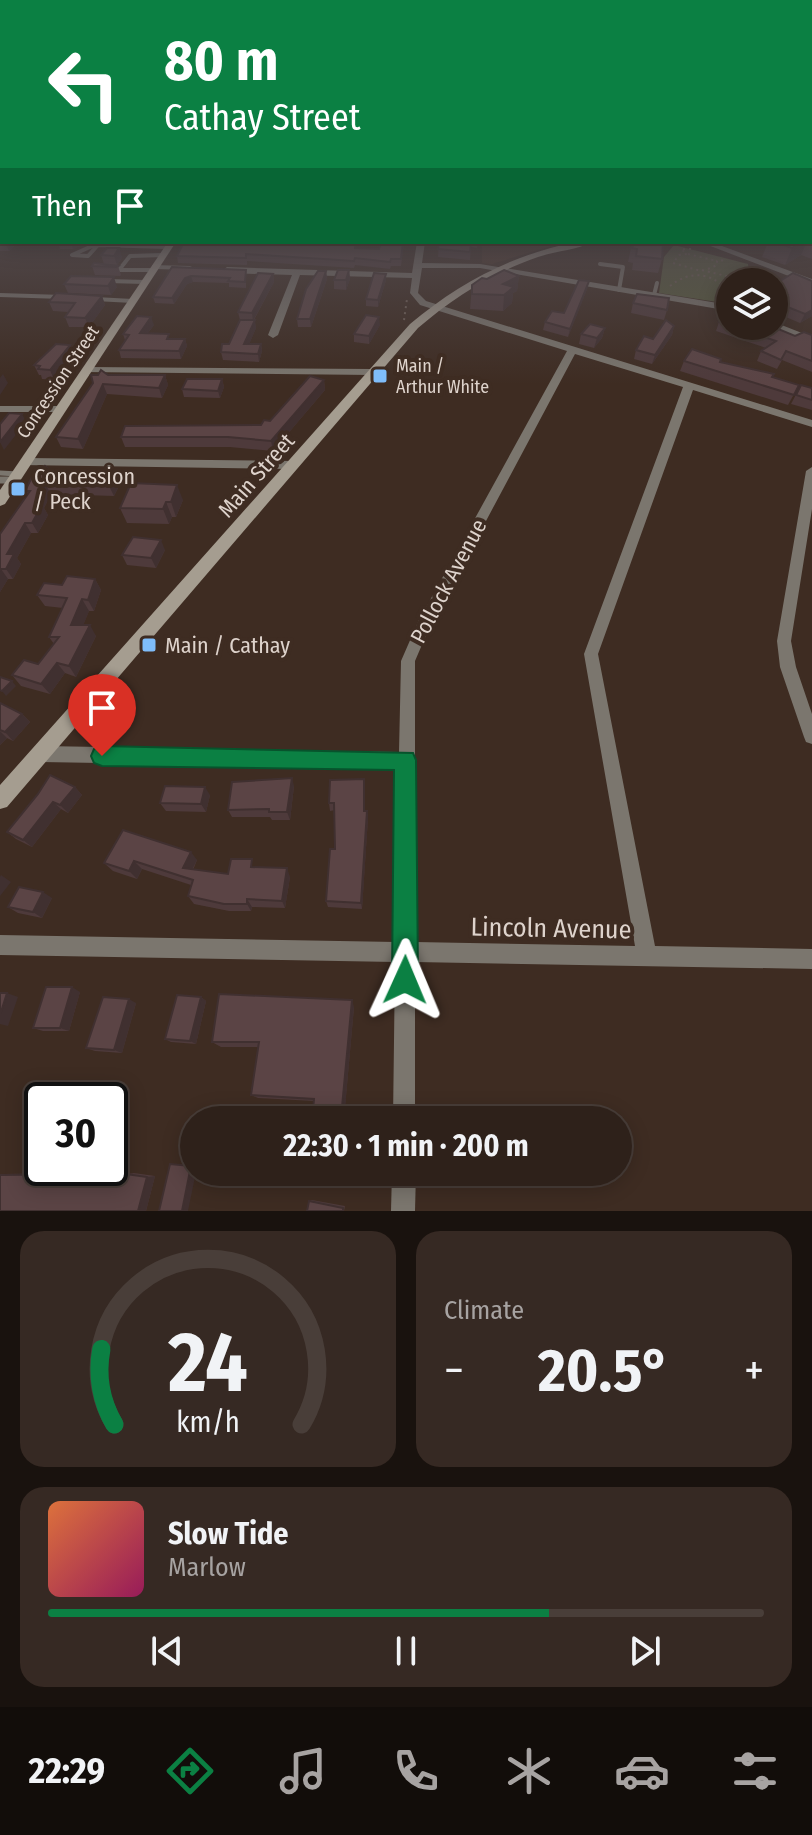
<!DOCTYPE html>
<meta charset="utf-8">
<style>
:root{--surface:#2e211a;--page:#362923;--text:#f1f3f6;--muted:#a7a3a2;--line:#493e39;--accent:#0b8043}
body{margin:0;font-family:"Fira Sans Condensed",sans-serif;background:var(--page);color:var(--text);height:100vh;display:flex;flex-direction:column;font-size:30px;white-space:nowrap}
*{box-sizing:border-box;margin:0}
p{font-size:26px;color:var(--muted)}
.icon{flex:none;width:44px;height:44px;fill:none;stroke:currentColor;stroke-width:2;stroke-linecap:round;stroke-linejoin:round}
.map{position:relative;height:1211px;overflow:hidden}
.drawer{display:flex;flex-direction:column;gap:20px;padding:20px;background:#19120e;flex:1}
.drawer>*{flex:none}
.guide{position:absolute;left:0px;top:0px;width:812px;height:244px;box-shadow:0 4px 20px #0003,0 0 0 2px var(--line);background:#0b8043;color:#fff;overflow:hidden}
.tools{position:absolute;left:716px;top:268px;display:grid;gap:16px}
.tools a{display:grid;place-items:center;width:72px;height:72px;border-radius:50%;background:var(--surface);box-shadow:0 4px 20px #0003,0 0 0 2px var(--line);font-size:40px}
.speed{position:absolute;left:24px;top:1082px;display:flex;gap:16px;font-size:40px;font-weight:700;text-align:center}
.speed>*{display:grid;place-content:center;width:104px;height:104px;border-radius:50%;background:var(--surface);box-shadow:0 4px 20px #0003,0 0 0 2px var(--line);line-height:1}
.speed .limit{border:4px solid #111;border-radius:12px;background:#fff;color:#111}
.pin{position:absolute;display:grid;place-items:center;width:68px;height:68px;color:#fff;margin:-82px -34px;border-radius:50% 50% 50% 0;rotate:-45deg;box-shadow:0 0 8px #0007}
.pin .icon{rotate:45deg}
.me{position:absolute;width:88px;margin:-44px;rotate:1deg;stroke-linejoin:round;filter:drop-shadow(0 0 6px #0008)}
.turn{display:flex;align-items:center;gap:28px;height:168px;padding:0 32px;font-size:36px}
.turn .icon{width:104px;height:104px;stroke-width:2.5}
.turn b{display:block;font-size:56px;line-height:68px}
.then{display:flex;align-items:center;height:76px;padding:0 32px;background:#0003;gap:16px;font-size:30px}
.big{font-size:60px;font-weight:700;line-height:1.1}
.drawer .widget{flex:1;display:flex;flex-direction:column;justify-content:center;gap:12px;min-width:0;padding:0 28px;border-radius:24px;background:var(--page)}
.drawer .dial{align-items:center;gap:0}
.dial svg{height:208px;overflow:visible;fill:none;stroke:var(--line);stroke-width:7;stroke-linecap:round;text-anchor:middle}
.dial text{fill:var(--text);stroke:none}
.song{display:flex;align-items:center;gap:24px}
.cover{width:96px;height:96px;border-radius:12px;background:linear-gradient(135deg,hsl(20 70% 55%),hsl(330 70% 35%))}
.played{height:8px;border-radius:4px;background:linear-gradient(90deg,var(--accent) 70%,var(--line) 70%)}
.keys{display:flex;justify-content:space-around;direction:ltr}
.heat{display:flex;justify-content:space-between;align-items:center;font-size:44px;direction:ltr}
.drawer .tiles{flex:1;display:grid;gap:20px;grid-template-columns:1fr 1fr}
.widget:last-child{grid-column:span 2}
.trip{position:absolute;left:180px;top:1106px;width:452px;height:80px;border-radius:40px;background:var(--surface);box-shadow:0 4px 20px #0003,0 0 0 2px var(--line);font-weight:700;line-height:80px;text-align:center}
.tab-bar{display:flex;height:128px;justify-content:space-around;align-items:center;background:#120d0a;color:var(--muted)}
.tab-bar .icon{width:56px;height:56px}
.tab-bar .on{color:var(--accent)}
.tab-bar b{font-size:36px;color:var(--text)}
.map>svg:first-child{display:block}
.built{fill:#4c3427}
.green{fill:#585c3d}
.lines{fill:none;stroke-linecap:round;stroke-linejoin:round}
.path{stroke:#726259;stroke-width:2;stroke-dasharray:2 4;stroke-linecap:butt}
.service-far2{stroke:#7b766e;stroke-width:4}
.service-far1{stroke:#7b766e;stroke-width:5}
.service{stroke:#7b766e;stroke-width:7}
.minor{fill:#7b766e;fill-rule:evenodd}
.secondary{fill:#a59d90;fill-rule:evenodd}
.wall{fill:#4e3a3b}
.shaded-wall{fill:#403030}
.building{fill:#5b4445;stroke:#403030;stroke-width:2}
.route{fill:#0b8043;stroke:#07532c;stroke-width:2}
.poi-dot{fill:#7fbdfa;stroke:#3e2c22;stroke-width:3}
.labels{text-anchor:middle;stroke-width:8;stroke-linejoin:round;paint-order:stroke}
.far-poi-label{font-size:18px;fill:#ded3cc;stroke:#3e2c22;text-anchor:start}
.far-street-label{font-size:18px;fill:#ded3cc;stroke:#3e2c22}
.street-label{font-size:22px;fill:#ded3cc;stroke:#3e2c22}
.poi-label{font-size:22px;fill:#ded3cc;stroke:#3e2c22;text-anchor:start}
.near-street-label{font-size:26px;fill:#ded3cc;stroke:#3e2c22}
</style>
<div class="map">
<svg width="812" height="1211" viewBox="0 0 812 1211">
<rect width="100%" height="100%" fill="#3e2c22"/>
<path class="built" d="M482,242H564L492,264L482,263Z"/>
<path class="green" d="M674,245L748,264L750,282H730V304L659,293L664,257Z"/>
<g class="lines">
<g class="path">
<path d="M691,249H681L687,254L679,255L673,263L701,271"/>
<path d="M688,254L717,261"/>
<path d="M708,269L717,265V261L726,260"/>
<path d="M702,270L734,278"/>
<path d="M670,286C691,269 712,273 730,292"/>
<path d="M404,320L407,299"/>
</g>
<g class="service-far2">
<path d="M101,242L72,255L88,256L98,245L168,247"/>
<path d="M600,264L623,267L619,290"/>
<path d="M153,270H119L130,256L163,255"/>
<path d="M107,281L145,282"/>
<path d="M0,295L63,297"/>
<path d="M654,295L657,283"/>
<path d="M95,299L133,301"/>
</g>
<g class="service-far1">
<path d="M0,473L18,474"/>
<path d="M0,480H14"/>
</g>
<path class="service" d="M0,480H14"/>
<g class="minor">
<path d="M417,242H425L422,263L480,264L730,305V311L480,268H422L418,293L426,301L812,420V427L693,390L598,654L655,946L812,949V969L415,962V1120H393L395,962L0,955V935L396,942L399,768L41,762L35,759L33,754L35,749L41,746L399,752L401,661L418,622L567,351L420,305L410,293L412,278L300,275L278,335L273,338L268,335L292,275L227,273L223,270L227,267L412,273ZM575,354L683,387L584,654L635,946L415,942V661L430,626Z"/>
<path d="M700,242H711L812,279V285Z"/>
<path d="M152,265L190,266L194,268L190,270L155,269H152Z"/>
<path d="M774,322L812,337V343L771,327L774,326Z"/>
<path d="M87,367L373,369L378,372L373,375L83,372L82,370Z"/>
<path d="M0,406H61L66,409L61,412H0Z"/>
<path d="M26,458L293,461L299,465L293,469L22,465L20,462Z"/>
<path d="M812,467V509L791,641L796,667L812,714V744L806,742L804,737L780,667L777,641L806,471Z"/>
<path d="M392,1172H416L415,1211H391Z"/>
</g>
<g class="secondary">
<path d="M168,242H176L5,504L0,506V490Z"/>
<path d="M575,242H592C577,250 555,251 538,257C492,273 454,297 418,328L7,807L0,809V785L410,324C459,283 512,255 575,242Z"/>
</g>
</g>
<g class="wall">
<path d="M0,214H2V242H18L9,251H0Z"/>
<path d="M810,214H812V259L801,255L785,265L762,257L767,245L760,242H810Z"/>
<path d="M58,242H89L73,249H60Z"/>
<path d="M404,242L401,266H391L390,269L355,265L354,268L247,261V265L178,263L177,256L357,248L379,249Z"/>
<path d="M439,242H478L477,248L471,247L470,260L438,257Z"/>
<path d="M637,242L662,259L658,273L632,270L633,263L628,262L631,248Z"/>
<path d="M119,248L122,258L117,265L104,264L118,266L121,275L120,276L95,275L92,266L104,264L101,255Z"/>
<path d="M172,267L246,270V288L229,287V283L193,282L187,284L174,304L155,303L153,297Z"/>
<path d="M349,270L350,279L346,290L334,289V280Z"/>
<path d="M326,271L327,279L311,327H298L297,319Z"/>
<path d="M273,274L274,282L254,320L256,328L249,344H261L262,351L259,362L223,360L221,352L229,344L240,320L238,312Z"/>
<path d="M386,274V280L378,307L366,306V299Z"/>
<path d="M71,276L117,287L111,295L68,293L64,284Z"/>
<path d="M519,276L517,291L513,293L512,303L503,311L470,309L472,285Z"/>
<path d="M812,281V316L800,323L774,312L775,302H774V285Z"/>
<path d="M587,289L568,337L543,330L545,322L564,313Z"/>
<path d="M102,296L105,305L89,327H69L65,317L68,312L53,311L49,302Z"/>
<path d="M633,303L667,310L664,320L631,313Z"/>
<path d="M719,322L795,336L812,335V331V372L782,360L777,369L757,361L761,351L766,348L716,331Z"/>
<path d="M154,325L148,333L170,339H185L187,346L181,359L121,358L119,350L125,340L123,334Z"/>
<path d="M380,325L369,344L354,342V334Z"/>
<path d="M674,326L672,335L652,364L634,359L636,350Z"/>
<path d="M605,328L602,338L594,348L579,344L581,334Z"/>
<path d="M74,354L54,380L42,379L41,375H39L34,365Z"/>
<path d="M684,361L720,362L799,385L788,405L680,371Z"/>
<path d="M108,375H165L168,385L162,398L107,394L83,449L61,447L56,437Z"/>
<path d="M222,379L224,387L220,398L184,397L182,389Z"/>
<path d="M324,380L325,390L273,451L230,447H125L121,437L261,425L270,421Z"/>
<path d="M801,385L812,388V410L791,404Z"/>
<path d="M51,472L115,476L119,486L114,496L51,494L44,508L48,515L38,533H31L17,558L21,564L13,579H8L0,592V534L27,495L25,491Z"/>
<path d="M183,500L176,517H172L169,524L127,523L120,508Z"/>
<path d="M165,550L156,568L127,565L122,555Z"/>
<path d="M95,579L101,590L94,611H89L83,625L96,636L76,677L65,673L50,694L21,686L12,675L38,664L54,644L49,637L63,608L45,606L37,595L62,585Z"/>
<path d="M0,703L22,714L30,722L13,741L7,738L0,745Z"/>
<path d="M364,779L365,811H367L368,818L362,909L328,907L326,901L335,849V810L330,811L329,803Z"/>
<path d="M294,786L290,820H272L270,817H232L228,810Z"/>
<path d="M75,787L82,795L68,813L61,809L32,847L16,839L7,832Z"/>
<path d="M210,795L206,812L166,811L160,803Z"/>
<path d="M123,830L197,860L193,870L228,874L257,867L290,877L285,908L252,907L251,911H229L194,904L188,896L191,885L142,869L137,879L113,871L104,863Z"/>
<path d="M52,898L42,918L18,913L8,907Z"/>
<path d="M80,992L69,1031H43L33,1028Z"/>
<path d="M201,997L206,1001L196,1044L171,1042L165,1039Z"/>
<path d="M136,1003L122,1053L95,1051L86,1048Z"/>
<path d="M354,1007L344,1118L349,1120H312L314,1101L258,1098L251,1095L259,1047H221L212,1042Z"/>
<path d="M92,1173L125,1176L126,1174L134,1173L155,1176L146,1211H0V1174Z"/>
<path d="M312,1200L345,1206L344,1211L309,1201Z"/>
</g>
<g class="shaded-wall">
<path d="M5,242H18L9,251Z"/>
<path d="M71,242H89L73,249Z"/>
<path d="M802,242H807L801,255L785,265L792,248Z"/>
<path d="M119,248L122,258L117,265L114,256Z"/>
<path d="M349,270L350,279L346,290V280Z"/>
<path d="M326,271L327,279L311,327L310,319Z"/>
<path d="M273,274L274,282L253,321L252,313Z"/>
<path d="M386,274V280L378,307V300Z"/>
<path d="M191,276L193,282L187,284L174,304L172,298L185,278Z"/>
<path d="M519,276L517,291L513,293L512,303L503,311L504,295L503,284Z"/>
<path d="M114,277L117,287L111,295L108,286Z"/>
<path d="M589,281L587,289L568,337L570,329Z"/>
<path d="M102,296L105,305L89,327L85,318Z"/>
<path d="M812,310V316L800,323L805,314Z"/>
<path d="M151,317L154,325L142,341L140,333Z"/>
<path d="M379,317L380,325L369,344V336Z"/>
<path d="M255,320L256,328L246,352L244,344Z"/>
<path d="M674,326L672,335L652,364L655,355Z"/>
<path d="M605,328L602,338L594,348L597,338Z"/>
<path d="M185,339L187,346L181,359L179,351Z"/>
<path d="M261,344L262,351L259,362L258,354Z"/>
<path d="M70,345L74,354L54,380L50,370Z"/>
<path d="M3,374L8,383L0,395V378Z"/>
<path d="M165,375L168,385L162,398L159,388Z"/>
<path d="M222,379L224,387L220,398L218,391Z"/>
<path d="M324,380L325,390L273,451L271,441Z"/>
<path d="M103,384L107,394L83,449L78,439Z"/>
<path d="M22,414L26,422L4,450L0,442Z"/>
<path d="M115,476L119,486L114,496L109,486Z"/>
<path d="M45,484L51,494L44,508L48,515L38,533L32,523L35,505Z"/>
<path d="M177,485L183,500L176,517L171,502Z"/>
<path d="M166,502L172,517L169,524L163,509Z"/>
<path d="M25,523L31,533L17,558L21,564L13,579L6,569L7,554Z"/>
<path d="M161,540L165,550L156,568L151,558Z"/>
<path d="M1,569L8,579L0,592V570Z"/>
<path d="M95,579L101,590L94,611L88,600Z"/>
<path d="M82,599L89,611L79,636L71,625Z"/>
<path d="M90,625L96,636L76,677L69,666Z"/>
<path d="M57,663L65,673L50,694L41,684Z"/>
<path d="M12,681L16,686L6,696L2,691Z"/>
<path d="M22,714L30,722L13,741L5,732Z"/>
<path d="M0,731L7,738L0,745Z"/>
<path d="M292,778L294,786L290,820L287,812Z"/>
<path d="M75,787L82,795L68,813L60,805Z"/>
<path d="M205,787L210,795L206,812L201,804Z"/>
<path d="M53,802L61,809L32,847L23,840Z"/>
<path d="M367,811L368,818L362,909L361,903Z"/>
<path d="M191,852L197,860L189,876L183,868Z"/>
<path d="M134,861L142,869L137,879L129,871Z"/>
<path d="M287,868L290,877L285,908L282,901Z"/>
<path d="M1,875L11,882L0,896V877Z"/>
<path d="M43,892L52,898L42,918L33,912Z"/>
<path d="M247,899L252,907L251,911L247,904Z"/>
<path d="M72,987L80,992L69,1031L60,1028Z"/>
<path d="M7,993L18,997L8,1026L0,1024V1015Z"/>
<path d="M201,997L206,1001L196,1044L190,1041Z"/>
<path d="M129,999L136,1003L122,1053L114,1050Z"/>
<path d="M352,1000L354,1007L344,1120L341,1118Z"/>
<path d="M194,1165V1172H196L188,1211H182L191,1166Z"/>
<path d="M155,1176L146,1211H138L147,1177Z"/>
</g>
<g class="building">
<rect x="0" y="214" width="2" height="27"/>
<path d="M810,214H812V239L810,238Z"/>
<path d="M184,242H356L355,248L379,249L381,242H403L401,259H391L390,262L355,258L354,261L246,254V258L177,256Z"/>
<path d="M439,242H471L470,252L438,249Z"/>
<path d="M637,242H663L662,259L636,256L637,249L631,248Z"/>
<path d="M775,242H802L792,248Z"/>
<path d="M107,248H119L114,256L101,255Z"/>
<path d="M94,263L118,266L116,267L92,266Z"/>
<path d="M172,267L246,270L245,282L228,281L230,278L191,276L185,278L172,298L153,297Z"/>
<path d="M338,270H349L346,280H334Z"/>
<path d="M504,270L519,276L503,284L514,287L504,295L472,294V285L482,278L487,279Z"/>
<path d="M318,271H326L310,319H297L306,289Z"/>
<path d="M258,273L273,274L252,313L238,312Z"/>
<path d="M374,273L386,274L378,300L366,299Z"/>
<path d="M793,273L812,281V310L805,314L775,302L787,295L774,292V285Z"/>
<path d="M71,276L114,277L108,286L64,284Z"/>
<path d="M579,280L589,281L570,329L545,322L552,311L564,313Z"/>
<path d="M56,293L102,296L85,318L65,317L75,303L49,302Z"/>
<path d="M637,294L669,298L667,310L633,303Z"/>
<path d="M730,313V326L719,322Z"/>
<path d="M366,315L379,317L369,336L354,334Z"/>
<path d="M137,316L151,317L140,333L169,334L167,339H185L179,351L119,350L129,335L123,334Z"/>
<path d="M240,320H255L244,344H261L258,354L221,352L222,344H229Z"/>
<path d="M666,320L674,326L655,355L636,350L644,336L653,339Z"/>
<path d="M590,324L605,328L597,338L581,334Z"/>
<path d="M731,326H771L795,336L804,332L812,335V361L786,351L781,360L761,351L776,341Z"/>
<path d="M56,344L70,345L50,370L38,369L40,366L34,365Z"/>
<path d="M692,349L721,359L720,362L774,374L772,377L799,385L794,395L684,361Z"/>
<path d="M101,370L108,375H165L159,388L103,384L78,439L56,437L93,383L91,375H98Z"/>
<path d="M310,376L324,380L271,441L228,437H121L125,426L261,425L264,420L270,421Z"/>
<path d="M187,379H222L218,391L182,389Z"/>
<path d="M801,385L812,388V400L796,395Z"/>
<path d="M9,413L22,414L0,442V424Z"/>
<path d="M45,466L51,472L115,476L109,486L45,484L35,505H42L32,523H25L7,554H14L6,569H1L0,570V534L30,491H25L35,471H42Z"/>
<path d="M131,483L177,485L171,502H166L163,509L120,508Z"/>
<path d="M133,537L161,540L151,558L122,555Z"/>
<path d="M67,576L95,579L88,600L82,599L71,625H90L69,666L57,663L41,684L12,675L24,660L38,664L59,637H49L67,598L37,595L44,583L62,585Z"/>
<path d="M0,677L12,681L2,691L0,690Z"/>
<path d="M0,703L22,714L5,732L0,730Z"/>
<path d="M50,775L75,787L60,805L53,802L23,840L7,832L38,794Z"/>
<path d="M292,778L287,812H269V809L228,810L232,782Z"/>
<path d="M364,779V811H367L361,903L326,901L330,849H335L334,803H329L330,780Z"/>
<path d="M165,786L205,787L201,804L160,803Z"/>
<path d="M123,830L191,852L183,868L228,874L231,859H252L251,867L287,868L282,901L247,899V904H224L188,896L193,880L134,861L129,871L104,863Z"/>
<path d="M19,887L43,892L33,912L8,907Z"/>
<path d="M46,987H72L60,1028H33Z"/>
<path d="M0,993H7L0,1015Z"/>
<path d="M219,994L352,1000L341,1118H346V1120H312L314,1099L251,1095L259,1042H212Z"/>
<path d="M177,995L201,997L190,1041L165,1039Z"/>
<path d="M103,997L129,999L114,1050L86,1048Z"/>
<path d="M170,1164L191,1166L182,1211H159Z"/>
<path d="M83,1174L125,1177L126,1174L147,1177L138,1211H0V1175Z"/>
<path d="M309,1201L343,1208V1211H307Z"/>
</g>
<linearGradient id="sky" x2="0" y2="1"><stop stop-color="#221813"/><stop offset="0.56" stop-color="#524b4f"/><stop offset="1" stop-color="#524b4f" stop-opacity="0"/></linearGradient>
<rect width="812" height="384" fill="url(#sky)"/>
<path class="route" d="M102,746L413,753L416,760L418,980L414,990L405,993L396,990L392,980L394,770L102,766L94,763L91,756L94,749Z"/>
<g class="poi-dot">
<rect x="372" y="368" width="16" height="16" rx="4"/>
<rect x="10" y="481" width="16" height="16" rx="4"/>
<rect x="141" y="637" width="16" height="16" rx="4"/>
</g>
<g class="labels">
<g class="far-poi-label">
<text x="396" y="372">Main /<tspan x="396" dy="21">Arthur White</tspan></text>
</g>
<g class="far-street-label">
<text transform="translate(58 382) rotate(-56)" y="6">Concession Street</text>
</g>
<g class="street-label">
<text transform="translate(256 475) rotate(-49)" y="8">Main Street</text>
<text transform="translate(448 581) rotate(-62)" y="8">Pollock Avenue</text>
</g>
<g class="poi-label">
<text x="34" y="484">Concession<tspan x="34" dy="25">/ Peck</tspan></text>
<text x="165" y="653">Main / Cathay</text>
</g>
<g class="near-street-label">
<text transform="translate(551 928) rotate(1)" y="9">Lincoln Avenue</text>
</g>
</g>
</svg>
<div class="tools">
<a><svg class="icon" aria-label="layers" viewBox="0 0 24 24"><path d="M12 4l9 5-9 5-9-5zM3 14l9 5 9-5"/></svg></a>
</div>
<div class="speed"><div class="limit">30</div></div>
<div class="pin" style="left:102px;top:756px;background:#d93025"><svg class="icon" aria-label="arrive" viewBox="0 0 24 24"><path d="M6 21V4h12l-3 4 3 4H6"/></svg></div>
<svg class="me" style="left:405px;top:980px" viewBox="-20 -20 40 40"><path d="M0-17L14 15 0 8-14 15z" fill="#0b8043" stroke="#fff" stroke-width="4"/></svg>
<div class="trip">22:30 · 1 min · 200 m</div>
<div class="guide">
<div class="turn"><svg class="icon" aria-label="left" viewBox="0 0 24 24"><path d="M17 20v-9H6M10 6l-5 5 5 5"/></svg><div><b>80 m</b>Cathay Street</div></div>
<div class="then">Then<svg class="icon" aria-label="arrive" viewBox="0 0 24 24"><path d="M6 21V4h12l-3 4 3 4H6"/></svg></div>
</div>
</div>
<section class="drawer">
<div class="tiles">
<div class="widget dial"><svg viewBox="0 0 100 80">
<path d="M14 69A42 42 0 1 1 86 69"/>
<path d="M14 69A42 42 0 0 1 9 40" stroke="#0b8043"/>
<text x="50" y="56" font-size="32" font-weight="700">24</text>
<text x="50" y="72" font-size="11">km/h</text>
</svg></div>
<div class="widget"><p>Climate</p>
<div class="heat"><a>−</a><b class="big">20.5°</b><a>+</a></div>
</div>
<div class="widget">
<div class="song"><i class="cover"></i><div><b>Slow Tide</b><p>Marlow</p></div></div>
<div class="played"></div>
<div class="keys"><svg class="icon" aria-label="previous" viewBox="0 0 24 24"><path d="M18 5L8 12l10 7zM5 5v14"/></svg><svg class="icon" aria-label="pause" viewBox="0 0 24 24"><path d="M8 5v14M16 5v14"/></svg><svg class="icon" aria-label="next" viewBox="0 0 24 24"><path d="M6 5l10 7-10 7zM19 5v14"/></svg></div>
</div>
</div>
</section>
<nav class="tab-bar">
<b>22:29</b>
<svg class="icon on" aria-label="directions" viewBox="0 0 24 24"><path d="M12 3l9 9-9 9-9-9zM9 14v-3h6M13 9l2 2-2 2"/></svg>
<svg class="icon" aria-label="music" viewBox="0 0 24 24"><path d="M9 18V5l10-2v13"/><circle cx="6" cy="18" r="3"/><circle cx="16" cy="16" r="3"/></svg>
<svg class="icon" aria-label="phone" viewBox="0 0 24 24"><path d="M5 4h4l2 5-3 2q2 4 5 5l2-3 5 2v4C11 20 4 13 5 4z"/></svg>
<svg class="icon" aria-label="climate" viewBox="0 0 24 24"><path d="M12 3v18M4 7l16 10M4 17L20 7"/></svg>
<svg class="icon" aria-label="car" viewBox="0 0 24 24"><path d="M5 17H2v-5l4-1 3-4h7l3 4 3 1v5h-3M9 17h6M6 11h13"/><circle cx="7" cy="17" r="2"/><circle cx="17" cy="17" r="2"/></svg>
<svg class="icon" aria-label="filters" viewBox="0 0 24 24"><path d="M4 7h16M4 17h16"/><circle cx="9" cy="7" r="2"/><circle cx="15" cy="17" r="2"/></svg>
</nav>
